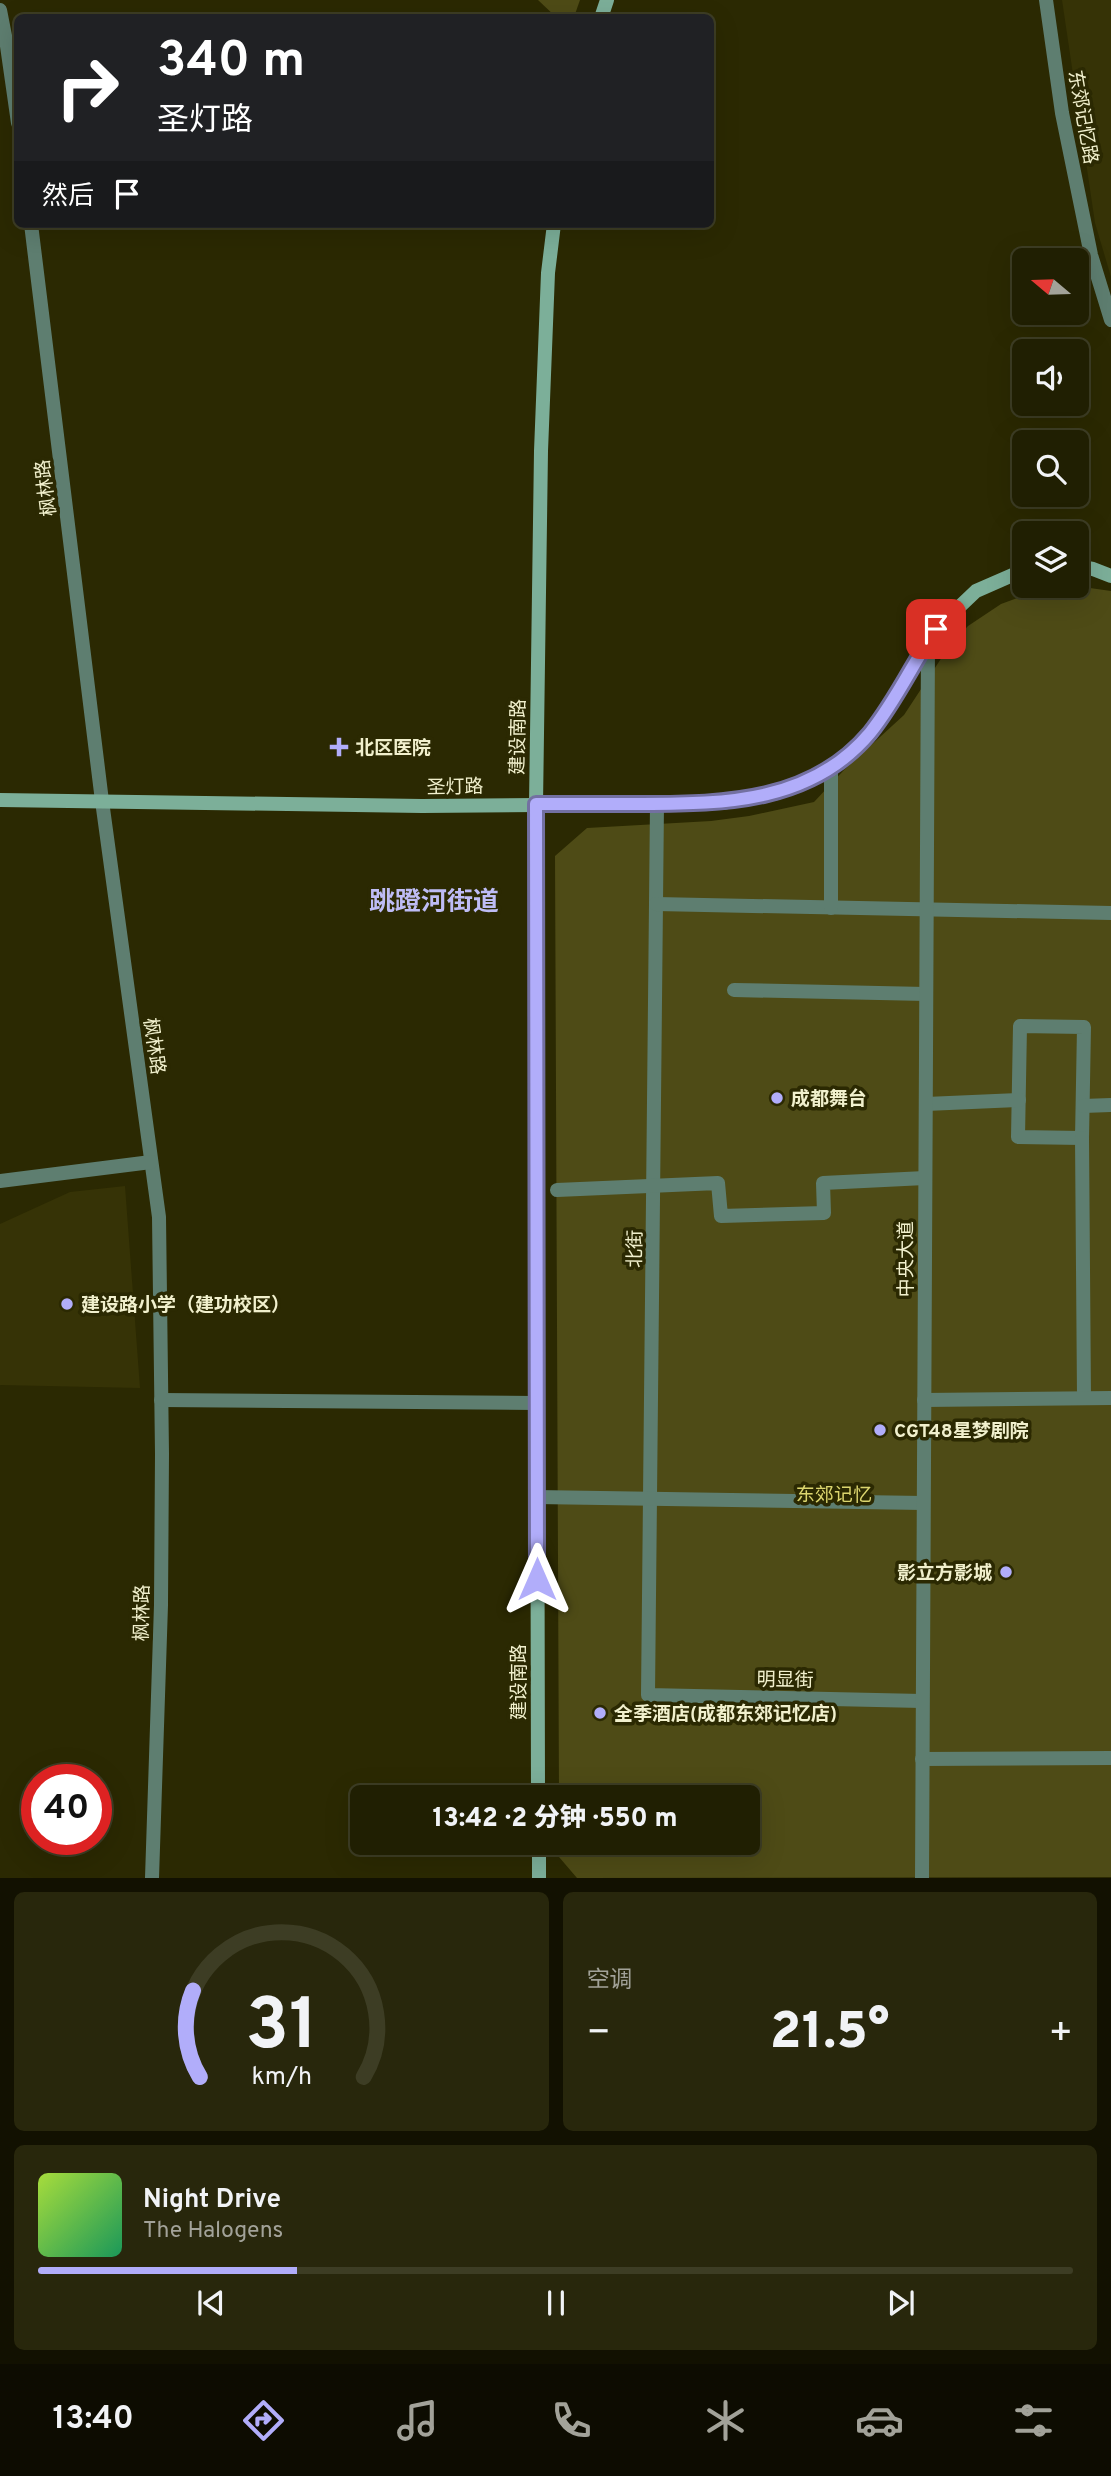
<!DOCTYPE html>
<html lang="zh">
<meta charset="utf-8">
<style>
:root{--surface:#201f02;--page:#28270c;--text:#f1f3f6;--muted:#a2a299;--line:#3d3d24;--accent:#b1adfa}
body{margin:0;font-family:Overpass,"Noto Sans SC",sans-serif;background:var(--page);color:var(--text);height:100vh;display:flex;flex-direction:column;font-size:26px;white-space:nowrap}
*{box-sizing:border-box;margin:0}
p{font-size:23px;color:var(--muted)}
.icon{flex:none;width:38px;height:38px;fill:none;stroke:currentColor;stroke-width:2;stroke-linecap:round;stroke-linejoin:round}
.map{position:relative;height:1878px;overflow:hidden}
.sheet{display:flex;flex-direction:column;gap:14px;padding:14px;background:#121101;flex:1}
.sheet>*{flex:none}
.guide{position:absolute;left:14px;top:14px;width:700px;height:214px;border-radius:10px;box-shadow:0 7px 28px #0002,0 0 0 2px var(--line);background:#202124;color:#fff;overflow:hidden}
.needle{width:46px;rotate:289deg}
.fabs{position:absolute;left:1012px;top:248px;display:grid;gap:14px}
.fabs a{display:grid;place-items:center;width:77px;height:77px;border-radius:10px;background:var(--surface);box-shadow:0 7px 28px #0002,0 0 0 2px var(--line);font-size:35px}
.speed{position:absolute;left:21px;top:1764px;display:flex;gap:14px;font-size:35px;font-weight:700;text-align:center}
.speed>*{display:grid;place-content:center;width:91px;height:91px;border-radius:50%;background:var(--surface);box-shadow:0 7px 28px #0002,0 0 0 2px var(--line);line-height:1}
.speed .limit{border:10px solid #d22;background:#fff;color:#111}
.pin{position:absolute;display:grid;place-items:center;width:60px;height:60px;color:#fff;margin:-30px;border-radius:14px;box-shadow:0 4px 10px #0006}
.me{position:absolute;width:77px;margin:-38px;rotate:0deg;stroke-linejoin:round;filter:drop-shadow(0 0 5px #0008)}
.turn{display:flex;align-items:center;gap:24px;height:147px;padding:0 28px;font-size:32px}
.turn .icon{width:91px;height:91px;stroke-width:2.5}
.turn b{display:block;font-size:49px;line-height:60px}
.then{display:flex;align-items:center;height:66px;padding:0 28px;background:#0003;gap:14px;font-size:26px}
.big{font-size:52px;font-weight:800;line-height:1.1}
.sheet .card{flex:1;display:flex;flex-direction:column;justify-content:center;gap:10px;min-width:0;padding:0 24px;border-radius:10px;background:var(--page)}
.sheet .dial{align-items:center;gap:0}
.dial svg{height:182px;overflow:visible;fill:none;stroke:var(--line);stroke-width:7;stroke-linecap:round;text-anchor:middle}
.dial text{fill:var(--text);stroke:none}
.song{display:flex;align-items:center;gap:21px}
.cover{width:84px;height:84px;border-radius:10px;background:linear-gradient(135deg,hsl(80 70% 55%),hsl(150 70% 35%))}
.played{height:7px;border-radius:4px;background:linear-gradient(90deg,var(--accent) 25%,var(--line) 25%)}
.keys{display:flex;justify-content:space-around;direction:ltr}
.heat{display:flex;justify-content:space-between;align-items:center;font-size:38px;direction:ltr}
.sheet .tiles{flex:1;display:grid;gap:14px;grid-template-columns:1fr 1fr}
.card:last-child{grid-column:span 2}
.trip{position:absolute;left:350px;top:1785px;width:410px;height:70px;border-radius:10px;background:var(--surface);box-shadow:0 7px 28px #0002,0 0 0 2px var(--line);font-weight:800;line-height:70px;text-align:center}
.dock{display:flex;height:112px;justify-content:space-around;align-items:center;background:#0d0c01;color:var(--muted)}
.dock .icon{width:49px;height:49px}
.dock .current{color:var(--accent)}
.dock b{font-size:32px;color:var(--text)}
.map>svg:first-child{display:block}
.built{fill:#363306}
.green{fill:#4e4b16}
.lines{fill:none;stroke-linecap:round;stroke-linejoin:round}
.street{stroke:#5e7e70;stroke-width:14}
.secondary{stroke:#7caf99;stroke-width:14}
.route-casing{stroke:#7370a2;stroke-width:18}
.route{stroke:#b1adfa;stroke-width:12}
.poi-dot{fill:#b1adfa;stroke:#2b2902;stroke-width:2.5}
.labels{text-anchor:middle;stroke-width:7;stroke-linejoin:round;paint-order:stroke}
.street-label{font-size:19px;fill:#f1f0cd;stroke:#2b2902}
.poi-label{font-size:19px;font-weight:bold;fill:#f1f0cd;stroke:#2b2902;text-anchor:start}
.park-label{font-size:19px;fill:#dbd56e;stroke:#2b2902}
.district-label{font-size:26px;font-weight:bold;fill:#bebcf5;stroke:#2b2902}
</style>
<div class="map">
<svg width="1111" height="1878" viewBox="0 0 1111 1878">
<rect width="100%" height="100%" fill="#2b2902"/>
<g class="built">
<path d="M1062,0H1111V277L1095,223Z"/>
<path d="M125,1186L140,1388L0,1385V1224L70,1192Z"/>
</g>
<g class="green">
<path d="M538,0H580L574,17L557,18Z"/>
<path d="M1076,586L1111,591V1877L577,1878L559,1857V1843H747V1797H559L555,856L587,828L711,821L749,816L814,802L844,770L904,715L948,648L968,626L1001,604L1047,587Z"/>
</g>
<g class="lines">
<g class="street">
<path d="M1046,0L1062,113L1091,255L1111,320"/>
<path d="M0,10L7,46L18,123"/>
<path d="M31,224L102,801L159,1217L162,1454L161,1605L152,1878"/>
<path d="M657,804L648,1695L922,1701"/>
<path d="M656,904L1111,913"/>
<path d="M831,908V769"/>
<path d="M734,990L926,994"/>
<path d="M1020,1026L1084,1027L1082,1138L1018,1137Z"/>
<path d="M926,1104L1019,1100"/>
<path d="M1083,1106L1111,1105"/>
<path d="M1082,1138L1084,1398"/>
<path d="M0,1181L151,1162"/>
<path d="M557,1190L718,1183L721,1216L824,1213L823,1183L925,1178"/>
<path d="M161,1400L536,1403"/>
<path d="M924,1400L1111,1398"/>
<path d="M536,1497L923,1503"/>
<path d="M922,1759L1111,1758"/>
<path d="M922,1878L928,641"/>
</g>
<g class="secondary">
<path d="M601,18L607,0"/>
<path d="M1076,566L1093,569L1111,576"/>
<path d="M0,800L422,806L657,804L722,803L777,793L831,769L869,734L901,689L936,629L976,591L1024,570"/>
<path d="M538,1797L536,804L541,451L548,273L554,224"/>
<path d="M539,1843V1878"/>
</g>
</g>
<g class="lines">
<defs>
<path id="route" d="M537,1579L536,804C572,804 607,804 643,804C726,804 812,802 870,733C896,701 913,663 936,629"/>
</defs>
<use href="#route" class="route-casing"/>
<use href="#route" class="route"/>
</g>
<g class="poi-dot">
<path d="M335.5 736.5h7v7h7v7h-7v7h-7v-7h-7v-7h7z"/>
<circle cx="777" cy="1098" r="7"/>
<circle cx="67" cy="1304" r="7"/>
<circle cx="880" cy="1430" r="7"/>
<circle cx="1006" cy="1572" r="7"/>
<circle cx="600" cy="1713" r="7"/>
</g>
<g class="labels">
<g class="street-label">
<text transform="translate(1084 117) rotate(80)" y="7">东郊记忆路</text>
<text transform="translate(45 488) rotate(-97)" y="7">枫林路</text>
<text transform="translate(517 737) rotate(-89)" y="7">建设南路</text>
<text transform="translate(455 786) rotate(-1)" y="7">圣灯路</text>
<text transform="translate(155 1046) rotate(82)" y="7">枫林路</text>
<text transform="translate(634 1249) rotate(-89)" y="7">北街</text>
<text transform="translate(905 1259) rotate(-90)" y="7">中央大道</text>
<text transform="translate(141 1613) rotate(-89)" y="7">枫林路</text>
<text transform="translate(785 1679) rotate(1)" y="7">明显街</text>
<text transform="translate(518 1682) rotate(-90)" y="7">建设南路</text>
</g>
<g class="poi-label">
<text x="355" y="754">北区医院</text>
<text x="791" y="1105">成都舞台</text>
<text x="81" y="1311">建设路小学（建功校区）</text>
<text x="894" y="1437">CGT48星梦剧院</text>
<text x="992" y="1579" text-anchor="end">影立方影城</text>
<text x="614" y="1720">全季酒店(成都东郊记忆店)</text>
</g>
<g class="park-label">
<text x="834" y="1501">东郊记忆</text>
</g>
<g class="district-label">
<text x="434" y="910">跳蹬河街道</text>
</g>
</g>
</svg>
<div class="fabs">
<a><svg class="needle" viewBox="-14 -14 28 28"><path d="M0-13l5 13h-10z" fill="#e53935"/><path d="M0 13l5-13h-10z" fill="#a2a299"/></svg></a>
<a><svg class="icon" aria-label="sound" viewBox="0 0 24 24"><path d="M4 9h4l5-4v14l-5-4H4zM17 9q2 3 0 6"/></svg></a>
<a><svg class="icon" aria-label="search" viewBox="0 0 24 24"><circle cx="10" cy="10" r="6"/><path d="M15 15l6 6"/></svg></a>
<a><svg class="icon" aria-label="layers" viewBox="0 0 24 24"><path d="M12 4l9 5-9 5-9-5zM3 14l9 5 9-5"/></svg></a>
</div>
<div class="speed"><div class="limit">40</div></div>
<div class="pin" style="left:936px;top:629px;background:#d93025"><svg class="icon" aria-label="arrive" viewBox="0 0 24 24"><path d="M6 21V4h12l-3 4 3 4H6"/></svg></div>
<svg class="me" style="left:537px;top:1579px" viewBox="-20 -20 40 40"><path d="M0-17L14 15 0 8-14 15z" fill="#b1adfa" stroke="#fff" stroke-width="4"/></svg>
<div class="trip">13:42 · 2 分钟 · 550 m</div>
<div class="guide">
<div class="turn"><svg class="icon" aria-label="right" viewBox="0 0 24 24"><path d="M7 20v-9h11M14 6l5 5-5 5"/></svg><div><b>340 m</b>圣灯路</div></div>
<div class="then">然后<svg class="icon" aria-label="arrive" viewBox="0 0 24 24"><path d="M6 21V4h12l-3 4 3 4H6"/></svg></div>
</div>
</div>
<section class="sheet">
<div class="tiles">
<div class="card dial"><svg viewBox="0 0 100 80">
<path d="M14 69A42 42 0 1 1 86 69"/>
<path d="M14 69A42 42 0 0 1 11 31" stroke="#b1adfa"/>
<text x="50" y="56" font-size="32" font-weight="700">31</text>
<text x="50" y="72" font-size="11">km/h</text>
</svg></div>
<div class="card"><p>空调</p>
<div class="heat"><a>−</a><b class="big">21.5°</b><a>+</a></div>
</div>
<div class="card">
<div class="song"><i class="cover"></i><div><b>Night Drive</b><p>The Halogens</p></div></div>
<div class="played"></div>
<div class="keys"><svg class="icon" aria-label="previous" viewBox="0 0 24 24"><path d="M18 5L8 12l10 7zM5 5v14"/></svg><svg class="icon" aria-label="pause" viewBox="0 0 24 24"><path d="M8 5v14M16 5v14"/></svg><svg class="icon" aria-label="next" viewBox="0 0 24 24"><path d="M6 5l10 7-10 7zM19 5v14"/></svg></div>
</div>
</div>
</section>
<nav class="dock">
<b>13:40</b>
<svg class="icon current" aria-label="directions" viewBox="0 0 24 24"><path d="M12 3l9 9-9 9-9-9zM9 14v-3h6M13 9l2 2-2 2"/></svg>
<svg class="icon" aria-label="music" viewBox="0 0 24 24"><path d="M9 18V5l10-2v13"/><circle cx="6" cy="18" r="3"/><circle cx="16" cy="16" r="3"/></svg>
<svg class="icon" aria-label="phone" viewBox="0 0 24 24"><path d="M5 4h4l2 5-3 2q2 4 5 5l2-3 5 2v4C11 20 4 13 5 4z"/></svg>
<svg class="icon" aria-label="climate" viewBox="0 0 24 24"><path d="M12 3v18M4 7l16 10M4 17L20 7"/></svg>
<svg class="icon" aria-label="car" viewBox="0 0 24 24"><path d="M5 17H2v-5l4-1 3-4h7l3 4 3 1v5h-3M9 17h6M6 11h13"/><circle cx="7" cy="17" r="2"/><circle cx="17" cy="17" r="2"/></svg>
<svg class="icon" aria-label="filters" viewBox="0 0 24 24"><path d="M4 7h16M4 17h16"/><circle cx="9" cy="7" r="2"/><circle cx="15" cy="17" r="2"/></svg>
</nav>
